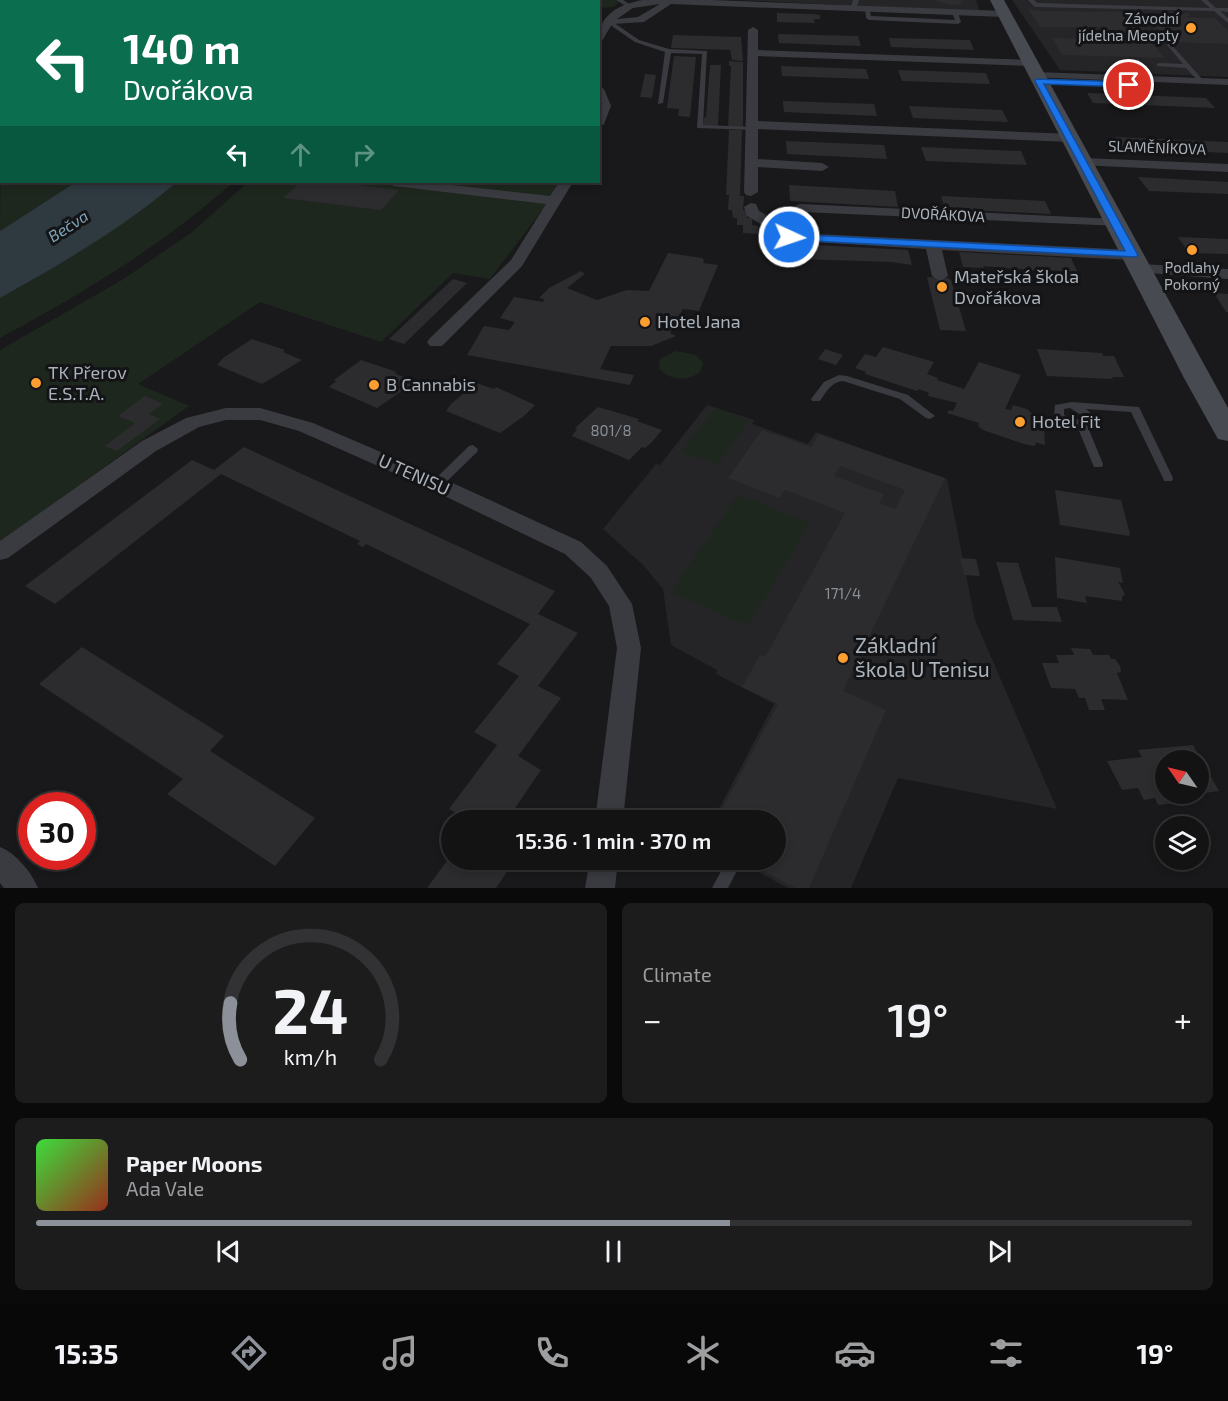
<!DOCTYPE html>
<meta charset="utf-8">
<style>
:root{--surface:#131314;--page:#1c1c1d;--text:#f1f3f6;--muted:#9d9ea0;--line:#323234;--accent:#8c9099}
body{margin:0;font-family:"Exo 2",sans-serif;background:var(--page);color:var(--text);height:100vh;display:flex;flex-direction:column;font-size:22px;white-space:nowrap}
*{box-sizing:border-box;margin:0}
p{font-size:20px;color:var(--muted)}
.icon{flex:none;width:33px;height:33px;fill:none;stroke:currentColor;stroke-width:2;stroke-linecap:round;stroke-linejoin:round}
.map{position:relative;height:888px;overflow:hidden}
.panel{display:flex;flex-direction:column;gap:15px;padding:15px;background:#0a0a0b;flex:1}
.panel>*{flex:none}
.top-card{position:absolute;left:0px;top:0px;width:600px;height:183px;box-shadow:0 3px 9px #0003,0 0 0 2px var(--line);background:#0b6e4f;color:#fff;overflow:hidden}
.needle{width:39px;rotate:304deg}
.buttons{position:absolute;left:1155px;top:750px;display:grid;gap:12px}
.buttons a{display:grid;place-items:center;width:54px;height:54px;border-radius:50%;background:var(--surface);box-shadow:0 3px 9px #0003,0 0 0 2px var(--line);font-size:30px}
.speed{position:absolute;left:18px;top:792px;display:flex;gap:12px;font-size:30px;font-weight:700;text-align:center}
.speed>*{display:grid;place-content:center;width:78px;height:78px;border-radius:50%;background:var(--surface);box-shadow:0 3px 9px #0003,0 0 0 2px var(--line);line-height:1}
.speed .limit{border:9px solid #d22;background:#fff;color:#111}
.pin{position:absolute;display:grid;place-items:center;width:51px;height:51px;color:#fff;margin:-26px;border:3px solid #fff;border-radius:50%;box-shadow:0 2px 6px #0007}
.me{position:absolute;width:66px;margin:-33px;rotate:93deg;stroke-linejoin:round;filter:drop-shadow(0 0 4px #0008)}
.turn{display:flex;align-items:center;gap:21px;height:126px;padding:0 24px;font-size:27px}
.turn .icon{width:78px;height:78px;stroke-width:2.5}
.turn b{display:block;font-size:42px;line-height:51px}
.lanes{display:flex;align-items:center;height:57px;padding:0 24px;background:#0003;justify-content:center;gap:30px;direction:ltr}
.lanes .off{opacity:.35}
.big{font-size:45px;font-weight:600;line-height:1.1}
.panel .card{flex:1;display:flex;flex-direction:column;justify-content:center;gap:9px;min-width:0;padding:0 21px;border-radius:9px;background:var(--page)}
.panel .dial{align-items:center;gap:0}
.dial svg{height:156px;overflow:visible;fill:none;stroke:var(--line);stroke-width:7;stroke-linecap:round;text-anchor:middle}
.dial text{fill:var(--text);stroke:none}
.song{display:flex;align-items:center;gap:18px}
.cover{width:72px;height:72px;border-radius:9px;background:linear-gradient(135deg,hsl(120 70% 55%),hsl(10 70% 35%))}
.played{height:6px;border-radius:3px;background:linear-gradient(90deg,var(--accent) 60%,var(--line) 60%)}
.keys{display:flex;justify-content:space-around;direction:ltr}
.heat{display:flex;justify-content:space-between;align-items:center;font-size:33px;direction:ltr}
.panel .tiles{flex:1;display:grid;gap:15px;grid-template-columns:1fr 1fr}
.card:last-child{grid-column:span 2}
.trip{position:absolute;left:441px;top:810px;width:345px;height:60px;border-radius:30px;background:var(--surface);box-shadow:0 3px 9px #0003,0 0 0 2px var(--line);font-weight:600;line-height:60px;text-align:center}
.menu{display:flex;height:96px;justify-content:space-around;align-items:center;background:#080808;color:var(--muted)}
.menu .icon{width:42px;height:42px}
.menu .current{color:var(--accent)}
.menu b{font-size:27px;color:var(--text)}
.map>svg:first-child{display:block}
.built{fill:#252528}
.green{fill:#1e271e}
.water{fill:#2e3a40}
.building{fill:#2c2c2f;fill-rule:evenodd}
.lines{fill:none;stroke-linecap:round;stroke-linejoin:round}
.lane{fill:#3a3b40;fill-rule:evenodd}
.street{fill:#3a3b40;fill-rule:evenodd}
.secondary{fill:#474b51;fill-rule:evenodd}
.route{fill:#1a73e8;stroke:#114b97;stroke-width:1.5}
.poi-dot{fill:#fc9e30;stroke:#141416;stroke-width:2}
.labels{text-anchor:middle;stroke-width:6;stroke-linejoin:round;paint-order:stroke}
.far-poi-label{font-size:15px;fill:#aab2bb;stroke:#141416;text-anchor:end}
.far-street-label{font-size:15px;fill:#aab2bb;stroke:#141416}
.number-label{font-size:15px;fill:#8a9097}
.far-water-label{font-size:16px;font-style:italic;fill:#80a5b8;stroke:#141416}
.poi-label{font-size:18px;fill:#aab2bb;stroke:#141416;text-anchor:start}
.street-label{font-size:18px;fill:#aab2bb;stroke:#141416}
.near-poi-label{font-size:21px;fill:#aab2bb;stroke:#141416;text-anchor:start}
</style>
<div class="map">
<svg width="1228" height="888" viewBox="0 0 1228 888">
<rect width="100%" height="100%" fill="#19191b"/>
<g class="built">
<path d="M735,0H976L979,10L975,11Z"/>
<path d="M1012,0H1228V77L1060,70Z"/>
<path d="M707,405L754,420L752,424L808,444L816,432L947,479L975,620L1057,809L898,778L851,888H788L737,860H776V820H713L774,704L716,674L717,670L671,645L663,589L643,565L603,529L656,464L660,465Z"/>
</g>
<g class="green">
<path d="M392,0H615L619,3L613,7L599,8L598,2H390Z"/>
<path d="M1,127L2,182H76L0,231Z"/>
<path d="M177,182H234C159,247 87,291 0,338V298C61,264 123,228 177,182Z"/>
<path d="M248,182H558L543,209L490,279L453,273L381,342L260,302L138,384L189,406L0,542V350L122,280L191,233Z"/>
<path d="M676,351L696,355L703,363L701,371C689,382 669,381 659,368L660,359Z"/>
<path d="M715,408L749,420L717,465L682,451Z"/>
<path d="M738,495L810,523L748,626L671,592Z"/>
</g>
<path class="water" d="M76,182H177C123,228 61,264 0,298V231Z"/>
<g class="building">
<path d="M934,0H964L959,2L964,4L949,5Z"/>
<path d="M1028,9L1042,11L1128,12L1144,30L1127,28L1131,33L1109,32L1105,27H1040Z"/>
<path d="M1170,12L1188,13L1191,16L1182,17L1215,18L1228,31V44L1169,42L1146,16H1173Z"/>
<path d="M777,13L813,14L820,15V19H814L815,23L777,22Z"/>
<path d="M778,34L858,36L861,46L779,43Z"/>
<path d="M673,35L741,37L743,61L732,60L730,50L671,48Z"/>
<path d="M889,38L970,40L974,50L891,47Z"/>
<path d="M1052,38L1149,40L1165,58L1062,55Z"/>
<path d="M674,56L696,57L690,117L678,116L679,109L667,108Z"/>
<path d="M729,61L743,62V127H728L731,66H729Z"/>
<path d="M710,65H721L718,126L703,125L704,117L706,118Z"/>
<path d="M781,66L866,69L869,79L782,76Z"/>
<path d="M898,70L986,73L990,84L902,81Z"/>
<path d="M645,74L656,75L652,98L640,97Z"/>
<path d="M1087,93L1206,98L1215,108L1093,103Z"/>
<path d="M783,101L874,104L877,116L784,112Z"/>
<path d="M909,106L1002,110L1008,122L913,118Z"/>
<path d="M729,130H742L740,196H744L743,210L747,211V218H752V225L758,226V234L743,233V225H737V218H733L732,210H728L729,195H726Z"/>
<path d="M1115,137L1228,142V153L1122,148Z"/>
<path d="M786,141L884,145L887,159L787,154Z"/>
<path d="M921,147L1021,151L1027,165L926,161Z"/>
<path d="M1138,177L1228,182V194L1149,191Z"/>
<path d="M301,182H334L399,190L381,210L283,198Z"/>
<path d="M789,185L895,191L898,207L790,201Z"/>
<path d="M941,196L1045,201L1051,214L945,209Z"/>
<path d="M1178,237L1228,239V254L1189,253Z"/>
<path d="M798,244L908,250L912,265L891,262L799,259Z"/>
<path d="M959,252L1071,258L1078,273L1040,269L1041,271L983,266L984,268L963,267Z"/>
<path d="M668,253L702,258L704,260L703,263L718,265L699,311L683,309L670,333L676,336L651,346H611L600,369L634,375L630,385L467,355L484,326L509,330L515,322L500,318L514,297L543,302L544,299L539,298L549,288L581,271L585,274L567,288L597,300L627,290L649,291Z"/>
<path d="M927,277L948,278L951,280L966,331L940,330Z"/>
<path d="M453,279L467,283L404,344L389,339Z"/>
<path d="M1214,293L1228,294V312H1226Z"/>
<path d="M252,339L285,350L283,352L302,360L262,384L217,365L223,358Z"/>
<path d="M883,347L934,362L927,374L938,378L937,380L964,389L979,362L1021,375L1005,409L1011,410L1013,405L1027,409L1037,418L1044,427L1045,445L1034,442L1036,444L1034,446L1024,444L983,430L978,426L979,423L947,413L949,410L953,411L957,403L928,396L929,393L919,389L917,391L865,374L866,372L855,368L865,354L876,357Z"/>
<path d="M825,349L843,355L836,365L818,359Z"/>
<path d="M1037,349L1102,353L1103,356H1114L1124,377H1112L1113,379L1047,376Z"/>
<path d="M361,360L397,372L394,373L415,382L377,408L329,387L336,381L334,380Z"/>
<path d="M476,383L494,389L496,387L535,405L524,416L500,433L446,411L451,404Z"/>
<path d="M145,396L163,404L149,414L160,419L117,451L105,446L135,423L118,416Z"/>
<path d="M598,407L639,419L637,421L662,430L652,442L645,448L642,447L629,460L572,436L577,429L575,428Z"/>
<path d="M762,430L811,447L819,434L945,478L843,691L886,710L809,888H795L743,860H776V820H716L778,704L742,687L760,655L765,657L845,513L785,490L779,498L728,478ZM840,466L905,490L895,509L879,503L884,494L834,476Z"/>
<path d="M244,447L555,591L538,614L578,633L538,686L561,698L518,756L541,770L507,820H468L449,809L497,745L474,732L519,676L497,664L530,624L366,544L363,547L357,544L360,541L221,474L55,604L25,586L192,460L214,470Z"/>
<path d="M1055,490L1121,500L1130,534L1129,536L1060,525Z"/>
<path d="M1055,557L1120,568L1123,583L1118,582L1125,594L1122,597V601L1085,596L1087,603L1057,598Z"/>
<path d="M960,558L976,559L980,576L964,575Z"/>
<path d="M996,562L1018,563L1032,607H1057L1062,622L1013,620Z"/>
<path d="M82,647L224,736L210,751L315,818L275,866L167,794L183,779L39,684Z"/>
<path d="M1071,648L1090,649L1093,655H1109L1111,659H1115L1120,666L1121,672L1117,673L1128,700L1101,699L1105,710H1089L1085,698H1079L1075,689L1051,688L1042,663H1059L1056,655H1074Z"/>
<path d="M1193,745L1219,791L1198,794V760H1166V794H1196L1200,800L1185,801L1181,796H1172L1175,803L1158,805L1155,798L1144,800L1138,788L1122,790L1107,761L1142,757L1138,750Z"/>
<path d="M452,854V860H515L496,888H427Z"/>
</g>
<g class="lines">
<g class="lane">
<path d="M616,0H623L631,5L626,6Z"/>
<path d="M853,0H859L856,9L853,11L850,9Z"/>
<path d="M1028,0H1034L1037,3L1210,8L1201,0H1207L1216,8H1228V12L1220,11L1228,18V23L1214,11L1035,7Z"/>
<path d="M865,8H869L871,16L955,20L952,13L955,11L958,13L961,22L958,24L869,20L866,18Z"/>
<path d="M606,20H610L639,40L669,49L707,51L703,125L753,127L756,129L755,130L697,128L702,54L671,53L663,103L658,104L665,52L635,42L606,22Z"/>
<path d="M1170,43L1203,80V82H1199L1186,68L1157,66V64L1159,63L1183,64L1167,45Z"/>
<path d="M839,375L847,376L908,395L935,416L930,419L926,418L900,399L843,381C831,382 826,392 820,401H812L811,399L824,382Z"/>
<path d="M1072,402L1139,407L1173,478L1172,481H1164L1163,478L1131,412L1086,409L1092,414L1087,425L1103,464L1102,467H1094L1077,426L1067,425L1054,416L1055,405ZM1070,408L1081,415L1080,419L1073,420L1064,415V409Z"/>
<path d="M473,445L478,449L477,452L441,487H433L432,484L433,481L469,446Z"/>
<path d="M727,860H739L741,863L728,888H712Z"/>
</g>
<g class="street">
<path d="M643,0H711L1004,11L1009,14L1004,17L671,4L644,22L612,24L602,41L598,42C598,16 618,4 643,0ZM660,4L638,17L617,19L633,8Z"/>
<path d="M753,27L758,30V50L1029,60L1035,63L1029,66L758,56V121L1071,134L1077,138L1071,142L758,129V159L822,163L829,167L822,171L758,167V192L751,196L746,195L744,192L748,30Z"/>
<path d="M1035,72L1228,79V85L1031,77V73Z"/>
<path d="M598,86L604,89L611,106L604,124L598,128Z"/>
<path d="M1084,158L1228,164V172L1079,165L1077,162Z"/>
<path d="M387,182H425L550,196L559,182H573L522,266L442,346H430L427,342L430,338L511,260L546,204L394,186Z"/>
<path d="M751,203L756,204L759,211L782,224L784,210L800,204L1116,219L1123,223L1121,226L802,212L796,215L797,233L1132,250L1140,255L1132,260L942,250L948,276L940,281L932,276L926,249L785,240L782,234L775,232L747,216L744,207Z"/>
<path d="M1141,264L1228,269V279L1135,272L1133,269L1135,266Z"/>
<path d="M226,408H260L313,423L444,479L581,542L607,566L632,604L641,648L623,820H595L617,648L609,606L591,578L565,554L430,489L299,431L260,420H226L199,427L156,451L8,558L0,560V541L142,441L186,418Z"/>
<path d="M0,847C17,854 31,872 38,888H4L0,883Z"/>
<path d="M590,860H618L615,888H585Z"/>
</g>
<path class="secondary" d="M990,0H1004L1228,408V441L1218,439L1184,378Z"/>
</g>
<path class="route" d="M1036,79L1129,82L1133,85L1129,87L1044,84L1138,255L1136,257L789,240L784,237L789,234L1125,251L1035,81Z"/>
<g class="poi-dot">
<circle cx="1191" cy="28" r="6"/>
<circle cx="1192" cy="250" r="6"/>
<circle cx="942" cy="287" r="6"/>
<circle cx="645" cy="322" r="6"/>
<circle cx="36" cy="383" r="6"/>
<circle cx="374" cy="385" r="6"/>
<circle cx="1020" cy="422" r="6"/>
<circle cx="843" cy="658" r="6"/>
</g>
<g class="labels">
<g class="far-poi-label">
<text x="1179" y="24">Závodní<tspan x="1179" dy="17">jídelna Meopty</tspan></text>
<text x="1192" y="273" text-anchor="middle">Podlahy<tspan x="1192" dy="17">Pokorný</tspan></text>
</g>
<g class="far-street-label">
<text transform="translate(1157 148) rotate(2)" y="5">SLAMĚNÍKOVA</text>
<text transform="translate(943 215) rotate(3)" y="5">DVOŘÁKOVA</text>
</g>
<g class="number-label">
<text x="611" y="436">801/8</text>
<text x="843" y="599">171/4</text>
</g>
<g class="far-water-label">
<text transform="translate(68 226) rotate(-33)" y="6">Bečva</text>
</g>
<g class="poi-label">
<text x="954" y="283">Mateřská škola<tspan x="954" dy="21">Dvořákova</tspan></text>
<text x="657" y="328">Hotel Jana</text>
<text x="48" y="379">TK Přerov<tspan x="48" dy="21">E.S.T.A.</tspan></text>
<text x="386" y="391">B Cannabis</text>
<text x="1032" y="428">Hotel Fit</text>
</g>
<g class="street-label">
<text transform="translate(414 475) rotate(24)" y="6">U TENISU</text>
</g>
<g class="near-poi-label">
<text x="855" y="653">Základní<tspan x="855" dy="24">škola U Tenisu</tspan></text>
</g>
</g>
</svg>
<div class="buttons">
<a><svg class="needle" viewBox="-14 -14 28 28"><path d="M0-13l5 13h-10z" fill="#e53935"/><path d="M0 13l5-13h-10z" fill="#9d9ea0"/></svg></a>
<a><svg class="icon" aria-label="layers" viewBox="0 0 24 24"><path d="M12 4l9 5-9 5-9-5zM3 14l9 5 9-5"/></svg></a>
</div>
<div class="speed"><div class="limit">30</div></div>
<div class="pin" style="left:1129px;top:85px;background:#d93025"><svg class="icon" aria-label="arrive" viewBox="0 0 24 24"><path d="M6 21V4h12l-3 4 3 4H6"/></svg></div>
<svg class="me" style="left:789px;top:237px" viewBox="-20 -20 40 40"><circle r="17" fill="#1a73e8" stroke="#fff" stroke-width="3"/><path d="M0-11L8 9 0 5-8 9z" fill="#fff"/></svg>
<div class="trip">15:36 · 1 min · 370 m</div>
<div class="top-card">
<div class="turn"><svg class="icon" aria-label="left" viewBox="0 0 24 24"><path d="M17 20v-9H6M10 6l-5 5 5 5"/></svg><div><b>140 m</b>Dvořákova</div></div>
<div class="lanes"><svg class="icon" aria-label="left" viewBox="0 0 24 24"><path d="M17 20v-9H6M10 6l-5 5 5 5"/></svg><svg class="icon off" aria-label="ahead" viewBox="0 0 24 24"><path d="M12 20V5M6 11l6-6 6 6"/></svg><svg class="icon off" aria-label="right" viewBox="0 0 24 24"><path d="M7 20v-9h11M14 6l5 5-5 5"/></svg></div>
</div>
</div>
<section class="panel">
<div class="tiles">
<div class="card dial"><svg viewBox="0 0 100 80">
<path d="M14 69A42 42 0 1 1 86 69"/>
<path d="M14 69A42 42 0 0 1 9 40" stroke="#8c9099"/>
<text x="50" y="56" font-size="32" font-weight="700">24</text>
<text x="50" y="72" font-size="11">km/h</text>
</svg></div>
<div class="card"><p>Climate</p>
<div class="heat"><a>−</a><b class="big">19°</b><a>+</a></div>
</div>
<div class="card">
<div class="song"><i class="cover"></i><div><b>Paper Moons</b><p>Ada Vale</p></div></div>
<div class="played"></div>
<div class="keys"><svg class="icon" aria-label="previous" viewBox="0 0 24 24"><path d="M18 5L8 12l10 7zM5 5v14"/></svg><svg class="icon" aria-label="pause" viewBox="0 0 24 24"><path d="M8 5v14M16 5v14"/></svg><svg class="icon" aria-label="next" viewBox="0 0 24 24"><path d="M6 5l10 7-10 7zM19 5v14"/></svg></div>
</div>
</div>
</section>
<nav class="menu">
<b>15:35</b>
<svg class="icon current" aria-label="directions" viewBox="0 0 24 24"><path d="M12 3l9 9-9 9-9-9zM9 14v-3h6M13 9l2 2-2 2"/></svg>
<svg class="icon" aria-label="music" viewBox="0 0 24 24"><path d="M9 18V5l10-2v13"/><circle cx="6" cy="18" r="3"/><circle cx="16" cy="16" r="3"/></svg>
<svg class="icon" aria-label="phone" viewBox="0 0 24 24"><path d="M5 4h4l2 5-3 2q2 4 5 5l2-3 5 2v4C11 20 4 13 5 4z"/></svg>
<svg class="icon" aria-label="climate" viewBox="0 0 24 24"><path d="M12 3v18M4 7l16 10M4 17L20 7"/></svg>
<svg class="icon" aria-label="car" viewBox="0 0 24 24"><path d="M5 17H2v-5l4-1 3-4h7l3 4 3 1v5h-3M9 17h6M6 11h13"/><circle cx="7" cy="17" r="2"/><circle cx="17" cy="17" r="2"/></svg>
<svg class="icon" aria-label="filters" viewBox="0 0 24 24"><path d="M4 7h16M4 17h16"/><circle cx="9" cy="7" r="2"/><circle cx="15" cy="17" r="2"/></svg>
<b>19°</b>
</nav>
